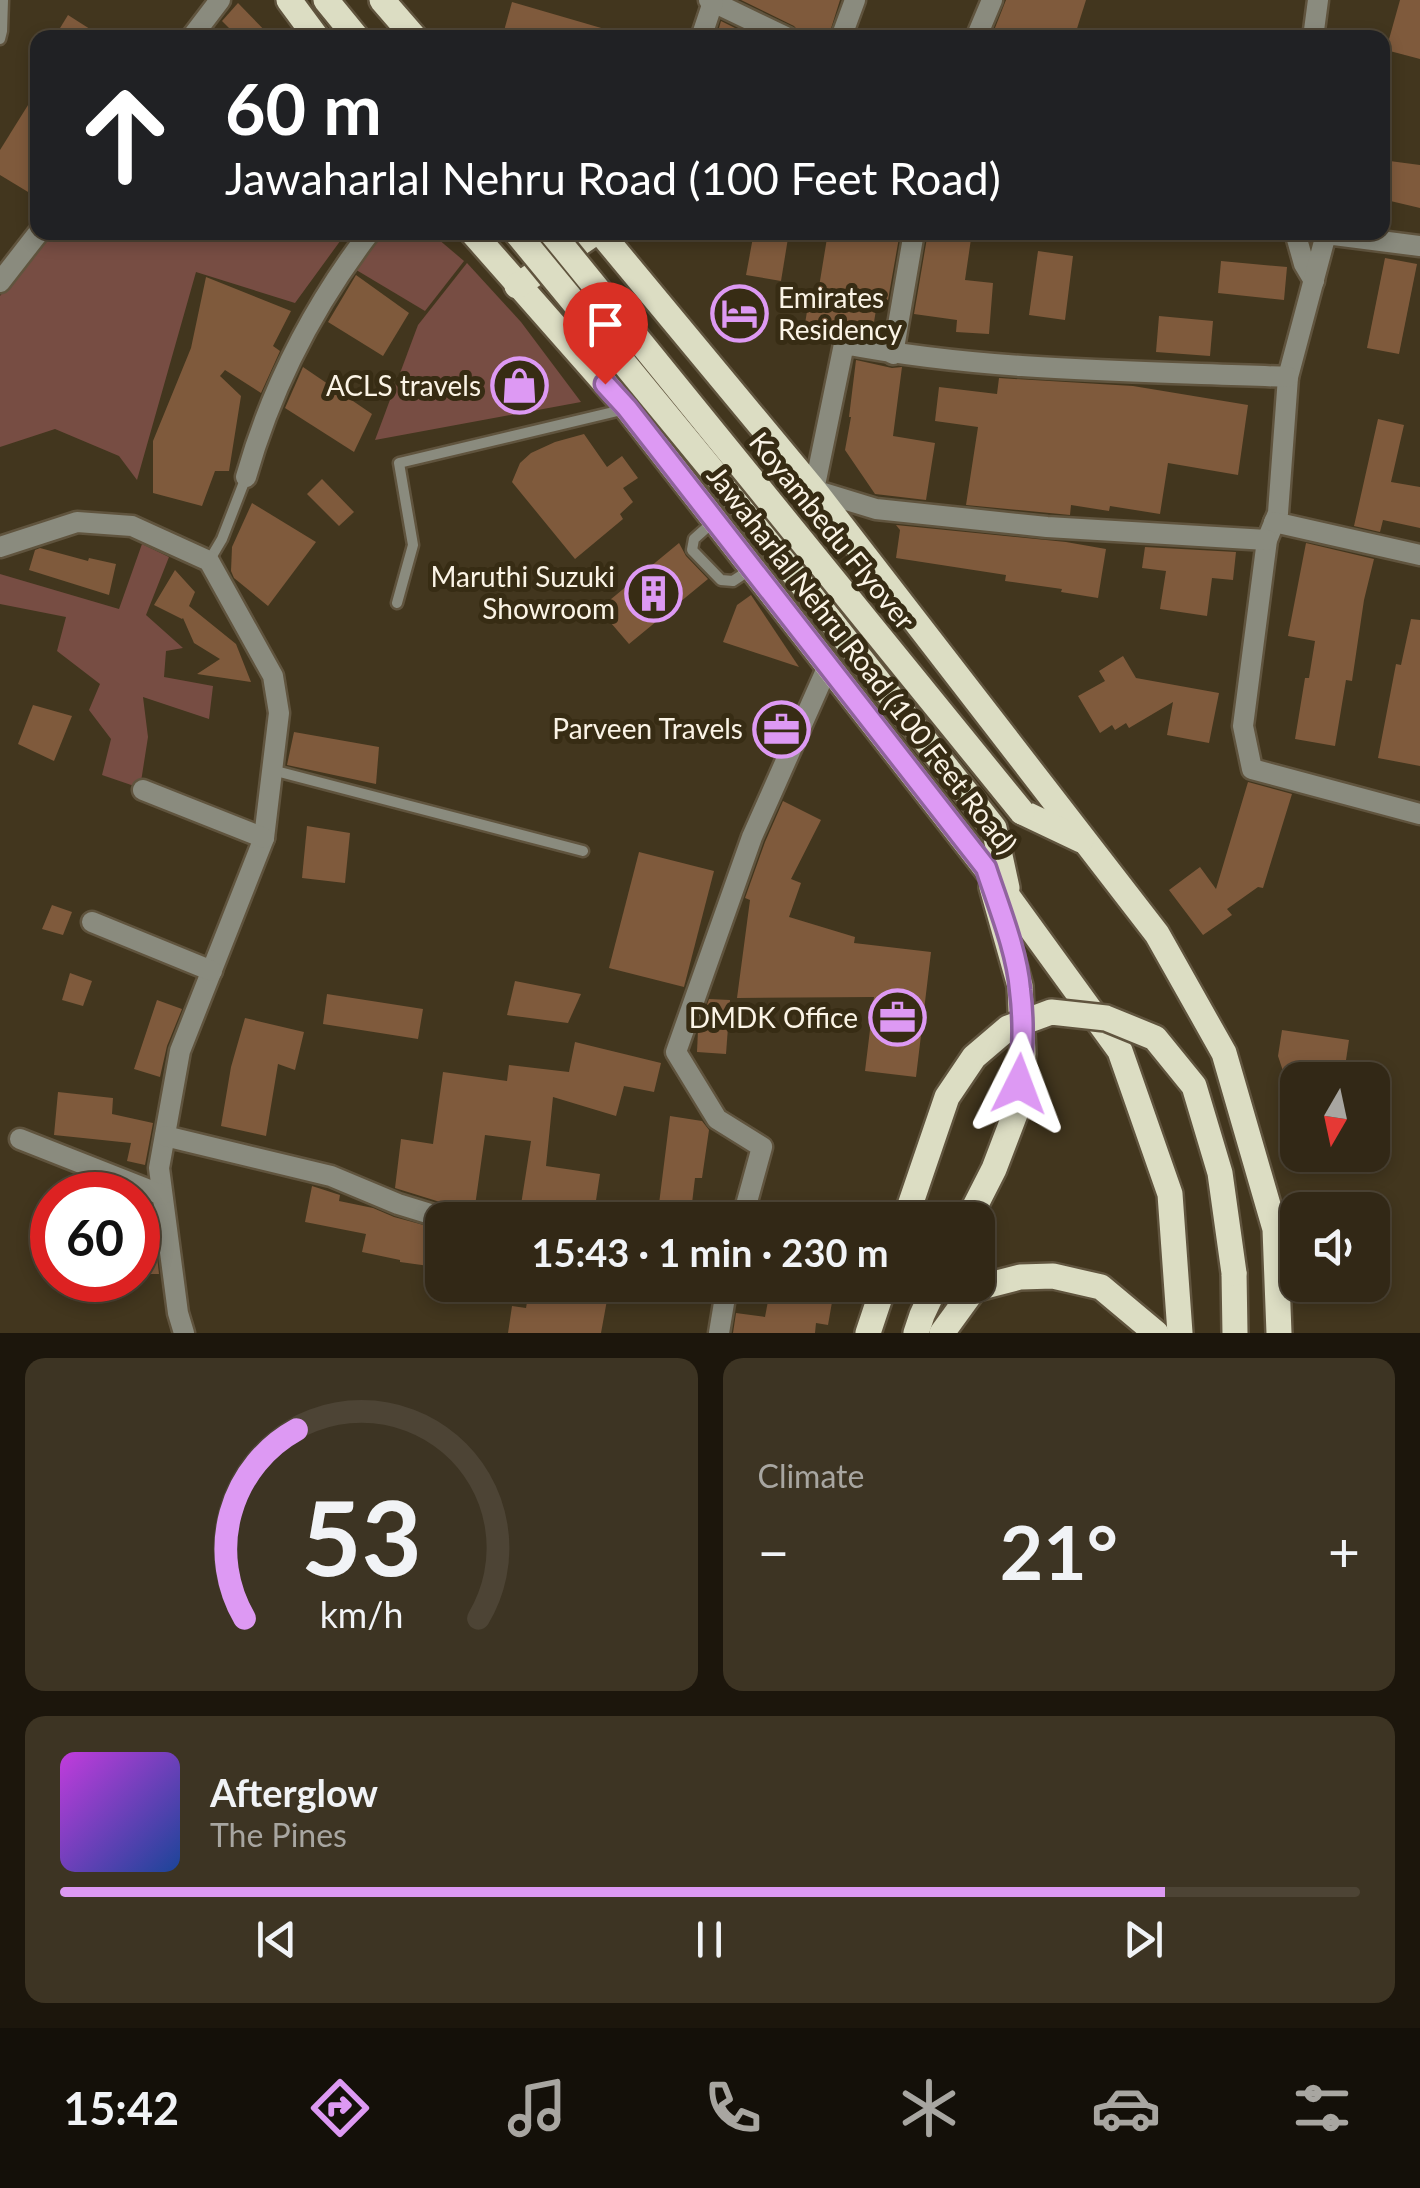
<!DOCTYPE html>
<meta charset="utf-8">
<style>
:root{--surface:#322816;--page:#3d3423;--text:#f1f3f6;--muted:#a8a6a1;--line:#4d4435;--accent:#dd99f3}
body{margin:0;font-family:Lato,sans-serif;background:var(--page);color:var(--text);height:100vh;display:flex;flex-direction:column;font-size:38px;white-space:nowrap}
*{box-sizing:border-box;margin:0}
p{font-size:32px;color:var(--muted)}
.icon{flex:none;width:55px;height:55px;fill:none;stroke:currentColor;stroke-width:2;stroke-linecap:round;stroke-linejoin:round}
.map{position:relative;height:1333px;overflow:hidden}
.drawer{display:flex;flex-direction:column;gap:25px;padding:25px;background:#1c160c;flex:1}
.drawer>*{flex:none}
.hud{position:absolute;left:30px;top:30px;width:1360px;height:210px;border-radius:20px;box-shadow:0 5px 15px #0003,0 0 0 2px var(--line);background:#202124;color:#fff;overflow:hidden}
.needle{width:65px;rotate:189deg}
.controls{position:absolute;left:1280px;top:1062px;display:grid;gap:20px}
.controls a{display:grid;place-items:center;width:110px;height:110px;border-radius:20px;background:var(--surface);box-shadow:0 5px 15px #0003,0 0 0 2px var(--line);font-size:50px}
.speed{position:absolute;left:30px;top:1172px;display:flex;gap:20px;font-size:50px;font-weight:700;text-align:center}
.speed>*{display:grid;place-content:center;width:130px;height:130px;border-radius:50%;background:var(--surface);box-shadow:0 5px 15px #0003,0 0 0 2px var(--line);line-height:1}
.speed .limit{border:15px solid #d22;background:#fff;color:#111}
.pin{position:absolute;display:grid;place-items:center;width:85px;height:85px;color:#fff;margin:-102px -42px;border-radius:50% 50% 50% 0;rotate:-45deg;box-shadow:0 0 10px #0007}
.pin .icon{rotate:45deg}
.me{position:absolute;width:110px;margin:-55px;rotate:3deg;stroke-linejoin:round;filter:drop-shadow(0 0 8px #0008)}
.turn{display:flex;align-items:center;gap:35px;height:210px;padding:0 30px;font-size:45px}
.turn .icon{width:130px;height:130px;stroke-width:2.5}
.turn b{display:block;font-size:70px;line-height:85px}
.big{font-size:75px;font-weight:700;line-height:1.1}
.drawer .widget{flex:1;display:flex;flex-direction:column;justify-content:center;gap:15px;min-width:0;padding:0 35px;border-radius:20px;background:var(--page)}
.drawer .dial{align-items:center;gap:0}
.dial svg{height:260px;overflow:visible;fill:none;stroke:var(--line);stroke-width:7;stroke-linecap:round;text-anchor:middle}
.dial text{fill:var(--text);stroke:none}
.song{display:flex;align-items:center;gap:30px}
.cover{width:120px;height:120px;border-radius:15px;background:linear-gradient(135deg,hsl(290 70% 55%),hsl(220 70% 35%))}
.played{height:10px;border-radius:5px;background:linear-gradient(90deg,var(--accent) 85%,var(--line) 85%)}
.keys{display:flex;justify-content:space-around;direction:ltr}
.heat{display:flex;justify-content:space-between;align-items:center;font-size:55px;direction:ltr}
.drawer .tiles{flex:1;display:grid;gap:25px;grid-template-columns:1fr 1fr}
.widget:last-child{grid-column:span 2}
.trip{position:absolute;left:425px;top:1202px;width:570px;height:100px;border-radius:20px;background:var(--surface);box-shadow:0 5px 15px #0003,0 0 0 2px var(--line);font-weight:700;line-height:100px;text-align:center}
.tab-bar{display:flex;height:160px;justify-content:space-around;align-items:center;background:#141009;color:var(--muted)}
.tab-bar .icon{width:70px;height:70px}
.tab-bar .on{color:var(--accent)}
.tab-bar b{font-size:45px;color:var(--text)}
.map>svg:first-child{display:block}
.green{fill:#774d43}
.building{fill:#7f5a3c}
.lines{fill:none;stroke-linecap:round;stroke-linejoin:round}
.service-casing{stroke:#60543e;stroke-width:15}
.minor-casing{stroke:#60543e;stroke-width:25}
.primary-casing{stroke:#60543e;stroke-width:30}
.service{stroke:#8a8b7e;stroke-width:10}
.minor{stroke:#8a8b7e;stroke-width:20}
.primary{stroke:#dcddc3;stroke-width:25}
.primary-bridge-casing{stroke:#60543e;stroke-width:30;stroke-linecap:butt}
.primary-bridge{stroke:#dcddc3;stroke-width:25}
.route-casing{stroke:#90639e;stroke-width:25}
.route{stroke:#dd99f3;stroke-width:18}
.labels{text-anchor:middle;stroke-width:10;stroke-linejoin:round;paint-order:stroke}
.poi-label{font-size:28px;fill:#fbf4e6;stroke:#372c14;text-anchor:end}
.street-label{font-size:28px;fill:#fbf4e6;stroke:#372c14}
</style>
<div class="map">
<svg width="1420" height="1333" viewBox="0 0 1420 1333">
<rect width="100%" height="100%" fill="#42361e"/>
<g class="green">
<path d="M48,233H346L295,303L196,272L137,480L119,456L55,429L0,447V296Z"/>
<path d="M378,233H431L464,261L425,311L353,268Z"/>
<path d="M467,263L521,322L581,402L375,440L418,325Z"/>
<path d="M142,544L169,557L146,615L183,648L166,651L164,677L213,686L209,719L143,697L148,737L140,788L102,775L111,739L89,710L100,684L57,651L66,617L0,604V574L119,609Z"/>
</g>
<g class="building">
<path d="M741,0H840L828,38H808L801,34L794,26Z"/>
<path d="M1006,0H1086L1074,38H991Z"/>
<path d="M1400,0H1420V59L1386,50Z"/>
<path d="M512,2L615,32L614,38H502Z"/>
<path d="M238,3L272,38H239L222,21Z"/>
<path d="M68,15L104,38H54Z"/>
<path d="M721,21L755,38H716Z"/>
<path d="M38,89V198L0,175V150Z"/>
<path d="M1382,160L1420,165V208L1382,199Z"/>
<path d="M754,232H789L781,281L746,275Z"/>
<path d="M828,232H900L888,300L878,298L872,334L805,324L810,292L818,293Z"/>
<path d="M928,232H972L965,280L993,283L989,334L956,332L957,320L914,314Z"/>
<path d="M1038,251L1073,256L1065,320L1029,315Z"/>
<path d="M1385,258L1417,264L1399,354L1367,348Z"/>
<path d="M1221,261L1287,267L1284,300L1218,293Z"/>
<path d="M356,275L409,313L383,356L328,322Z"/>
<path d="M206,277L291,311L273,346L280,351L261,393L225,370L220,376L241,396L229,471H215L202,506L153,493V441L191,348Z"/>
<path d="M1159,316L1213,321L1210,356L1156,352Z"/>
<path d="M856,360L892,368L902,367L893,436L935,443L926,500L875,494L845,450L851,417H849Z"/>
<path d="M303,367L372,414L354,452L285,408Z"/>
<path d="M999,378L1133,386L1248,405L1238,475L1168,463L1160,514L1110,506L1109,511L1071,505L1070,515L966,505L978,427L935,421L939,387L997,394Z"/>
<path d="M1378,419L1404,425L1391,482L1420,487V528L1383,520L1380,532L1354,526Z"/>
<path d="M584,434L607,467L622,456L638,478L623,488L633,502L620,514L623,519L575,559L512,482L520,463L531,453L555,442Z"/>
<path d="M322,479L354,512L339,526L307,494Z"/>
<path d="M252,503L316,542L268,606L234,578L231,571L232,547Z"/>
<path d="M896,525L1066,542L1106,549L1098,598L1061,592L1062,589L1005,581L1006,575L896,558L900,530Z"/>
<path d="M679,543L686,556L708,579L629,644L599,609Z"/>
<path d="M1306,543L1374,559L1364,600L1352,681L1346,680L1335,746L1295,739L1305,678H1309L1315,641L1288,636Z"/>
<path d="M1145,547L1236,552L1233,580L1212,578L1207,616L1160,609L1166,571L1142,568Z"/>
<path d="M40,548L88,561L89,558L116,564L109,595L29,570L35,550Z"/>
<path d="M175,570L195,592L189,606L236,644L251,682L197,674L220,659L194,643L183,618L182,619L154,605Z"/>
<path d="M751,595L799,667L723,642L737,605Z"/>
<path d="M1411,619L1420,620V766L1378,758L1396,664L1401,665Z"/>
<path d="M1123,656L1136,678L1219,693L1209,743L1167,735L1173,702L1129,728L1126,723L1115,730L1112,725L1100,733L1078,696L1105,681L1099,671Z"/>
<path d="M33,705L72,716L54,761L18,744Z"/>
<path d="M294,732L379,747L376,784L287,765Z"/>
<path d="M1248,782L1292,794L1263,888L1258,887L1227,909L1232,915L1203,935L1169,890L1200,867L1216,889Z"/>
<path d="M783,801L821,820L791,879L801,883L789,917L855,937L854,943L931,952L916,1077L865,1071L874,997L737,998L750,900L745,898L765,842Z"/>
<path d="M307,826L350,833L345,883L302,878Z"/>
<path d="M639,852L714,871L684,987L609,968Z"/>
<path d="M52,905L72,912L63,935L42,929Z"/>
<path d="M70,973L92,981L83,1006L62,1000Z"/>
<path d="M515,981L581,994L568,1023L507,1015Z"/>
<path d="M327,994L423,1009L418,1039L323,1024Z"/>
<path d="M709,999L730,1000L726,1054L697,1052L698,1030Z"/>
<path d="M157,1000L182,1009L167,1046L160,1077L134,1069Z"/>
<path d="M245,1018L304,1032L295,1070L278,1064L266,1136L221,1126L231,1067Z"/>
<path d="M1282,1030L1349,1040L1343,1080H1286L1278,1056Z"/>
<path d="M575,1042L661,1063L654,1092L624,1086L616,1116L553,1097L546,1166L600,1174L593,1220H561V1217L520,1211L531,1141L485,1135L475,1206L442,1201L440,1202L395,1188L401,1139L433,1144L443,1072L507,1081L509,1065L569,1072Z"/>
<path d="M58,1092L113,1098L112,1114L153,1123L145,1165L127,1161L131,1143L54,1135Z"/>
<path d="M670,1116L702,1121L709,1130L702,1178H695L690,1220H657Z"/>
<path d="M312,1186L340,1195L339,1201L373,1208L394,1217L442,1230V1265L429,1263V1266L400,1262V1260L362,1252L366,1234L305,1222Z"/>
<path d="M138,1247H156L159,1274H138Z"/>
<path d="M530,1285H561L560,1291L607,1300L601,1333H508L512,1306L526,1308Z"/>
<path d="M771,1285H835L828,1325L816,1323L815,1333H733L736,1313L765,1317Z"/>
</g>
<g class="lines">
<defs>
<g id="service">
<path d="M0,39L2,31L3,0"/>
<path d="M713,522L694,539L692,550L721,580L733,581L751,569"/>
<path d="M209,561L222,539L246,477"/>
<path d="M397,603L413,545L399,463L626,409"/>
<path d="M272,770L583,851"/>
</g>
<g id="minor">
<path d="M713,2L788,38"/>
<path d="M191,38L220,0"/>
<path d="M701,38L713,2L709,0"/>
<path d="M841,38L855,0"/>
<path d="M976,38L992,0"/>
<path d="M1313,38L1318,0"/>
<path d="M1295,232L1304,264L1314,281"/>
<path d="M1420,246L1326,234L1288,377L1278,513L1267,540L1243,726L1252,769L1420,814"/>
<path d="M0,282L39,232"/>
<path d="M893,354L914,232"/>
<path d="M246,477C271,389 314,305 370,232"/>
<path d="M1274,522L1420,555"/>
<path d="M1267,540L1047,527L876,509L814,490L844,344C990,372 1140,371 1288,377"/>
<path d="M0,547L77,522L132,526L209,561L273,676L279,713L264,838L180,1051L159,1168L178,1313L184,1333"/>
<path d="M143,790L264,838"/>
<path d="M92,922L212,971"/>
<path d="M165,1136L331,1176L398,1204L437,1216L474,1220"/>
<path d="M20,1139L162,1195"/>
<path d="M742,1220L762,1147L717,1119L676,1052L752,837L828,666"/>
<path d="M719,1333L727,1285"/>
</g>
<g id="primary">
<path d="M289,0L317,38"/>
<path d="M326,0L357,38"/>
<path d="M382,0L415,38"/>
<path d="M472,232L627,408L1009,898L1120,1051L1170,1194L1180,1333"/>
<path d="M600,232L814,490L1157,934L1224,1053L1275,1229L1279,1333"/>
<path d="M517,286L596,232"/>
<path d="M716,475L994,828L1007,888"/>
<path d="M1022,812L1081,840"/>
<path d="M968,1220L994,1169L1015,1114L1023,1054L1020,986L992,887"/>
<path d="M1234,1273L1235,1333"/>
<path d="M868,1333L884,1285"/>
<path d="M916,1333L922,1315L936,1285"/>
<path d="M942,1333L974,1289L1020,1277L1053,1276L1101,1287L1156,1333"/>
</g>
</defs>
<use href="#service" class="service-casing"/>
<use href="#minor" class="minor-casing"/>
<use href="#primary" class="primary-casing"/>
<use href="#service" class="service"/>
<use href="#minor" class="minor"/>
<use href="#primary" class="primary"/>
<defs>
<g id="primary-bridge">
<path d="M516,232L716,475"/>
<path d="M551,232L1022,812"/>
<path d="M905,1220L947,1097L974,1057L1008,1028L1051,1012L1106,1018L1155,1038L1194,1086L1220,1173L1234,1273"/>
</g>
</defs>
<use href="#primary-bridge" class="primary-bridge-casing"/>
<use href="#primary-bridge" class="primary-bridge"/>
</g>
<g class="lines">
<defs>
<path id="route" d="M605,384L627,408L986,868C998,905 1017,951 1020,990C1024,1021 1023,1053 1019,1084"/>
</defs>
<use href="#route" class="route-casing"/>
<use href="#route" class="route"/>
</g>
<defs>
<symbol id="hotel-ring" viewBox="-11 -11 22 22"><circle r="9.5" fill="#372c14" stroke="#dd99f3" stroke-width="1.5"/><path d="M-6-4.5h1.5V1H6V5H4.5V3h-9V5H-6ZM-4 0a1.8 1.8 0 1 1 3.6 0ZM.5 0V-2.5h3Q6-2.5 6 0Z" fill="#dd99f3"/></symbol>
<symbol id="shop-ring" viewBox="-11 -11 22 22"><circle r="9.5" fill="#372c14" stroke="#dd99f3" stroke-width="1.5"/><path d="M-5-2.5h2.3a2.7 3.5 0 0 1 5.4 0H5L5.5 6h-11ZM-1.5-2.5h3a1.5 2.3 0 0 0-3 0Z" fill="#dd99f3"/></symbol>
<symbol id="building-ring" viewBox="-11 -11 22 22"><circle r="9.5" fill="#372c14" stroke="#dd99f3" stroke-width="1.5"/><path d="M-4-6H4V6H1V3H-1V6H-4ZM-2.5-4.3h1.7v1.8h-1.7ZM.8-4.3h1.7v1.8H.8ZM-2.5-1h1.7V.8h-1.7ZM.8-1h1.7V.8H.8Z" fill="#dd99f3"/></symbol>
<symbol id="office-ring" viewBox="-11 -11 22 22"><circle r="9.5" fill="#372c14" stroke="#dd99f3" stroke-width="1.5"/><path d="M-6-3h4V-5.5h4V-3h4V5H-6ZM-1-4.5V-3h2v-1.5ZM-6 0V1H6V0Z" fill="#dd99f3"/></symbol>
</defs>
<g fill-rule="evenodd">
<use href="#hotel-ring" x="708" y="282" width="63" height="63"/>
<use href="#shop-ring" x="488" y="354" width="63" height="63"/>
<use href="#building-ring" x="622" y="562" width="63" height="63"/>
<use href="#office-ring" x="750" y="698" width="63" height="63"/>
<use href="#office-ring" x="866" y="986" width="63" height="63"/>
</g>
<g class="labels">
<g class="poi-label">
<text x="778" y="308" text-anchor="start">Emirates<tspan x="778" dy="32">Residency</tspan></text>
<text x="481" y="396">ACLS travels</text>
<text x="615" y="587">Maruthi Suzuki<tspan x="615" dy="32">Showroom</tspan></text>
<text x="743" y="739">Parveen Travels</text>
<text x="858" y="1028">DMDK Office</text>
</g>
<g class="street-label">
<text transform="translate(832 531) rotate(51)" y="10">Koyambedu Flyover</text>
<text transform="translate(862 660) rotate(52)" y="10">Jawaharlal Nehru Road (100 Feet Road)</text>
</g>
</g>
</svg>
<div class="controls">
<a><svg class="needle" viewBox="-14 -14 28 28"><path d="M0-13l5 13h-10z" fill="#e53935"/><path d="M0 13l5-13h-10z" fill="#a8a6a1"/></svg></a>
<a><svg class="icon" aria-label="sound" viewBox="0 0 24 24"><path d="M4 9h4l5-4v14l-5-4H4zM17 9q2 3 0 6"/></svg></a>
</div>
<div class="speed"><div class="limit">60</div></div>
<div class="pin" style="left:605px;top:384px;background:#d93025"><svg class="icon" aria-label="arrive" viewBox="0 0 24 24"><path d="M6 21V4h12l-3 4 3 4H6"/></svg></div>
<svg class="me" style="left:1019px;top:1084px" viewBox="-20 -20 40 40"><path d="M0-17L14 15 0 8-14 15z" fill="#dd99f3" stroke="#fff" stroke-width="4"/></svg>
<div class="trip">15:43 · 1 min · 230 m</div>
<div class="hud">
<div class="turn"><svg class="icon" aria-label="ahead" viewBox="0 0 24 24"><path d="M12 20V5M6 11l6-6 6 6"/></svg><div><b>60 m</b>Jawaharlal Nehru Road (100 Feet Road)</div></div>
</div>
</div>
<section class="drawer">
<div class="tiles">
<div class="widget dial"><svg viewBox="0 0 100 80">
<path d="M14 69A42 42 0 1 1 86 69"/>
<path d="M14 69A42 42 0 0 1 30 11" stroke="#dd99f3"/>
<text x="50" y="56" font-size="32" font-weight="700">53</text>
<text x="50" y="72" font-size="11">km/h</text>
</svg></div>
<div class="widget"><p>Climate</p>
<div class="heat"><a>−</a><b class="big">21°</b><a>+</a></div>
</div>
<div class="widget">
<div class="song"><i class="cover"></i><div><b>Afterglow</b><p>The Pines</p></div></div>
<div class="played"></div>
<div class="keys"><svg class="icon" aria-label="previous" viewBox="0 0 24 24"><path d="M18 5L8 12l10 7zM5 5v14"/></svg><svg class="icon" aria-label="pause" viewBox="0 0 24 24"><path d="M8 5v14M16 5v14"/></svg><svg class="icon" aria-label="next" viewBox="0 0 24 24"><path d="M6 5l10 7-10 7zM19 5v14"/></svg></div>
</div>
</div>
</section>
<nav class="tab-bar">
<b>15:42</b>
<svg class="icon on" aria-label="directions" viewBox="0 0 24 24"><path d="M12 3l9 9-9 9-9-9zM9 14v-3h6M13 9l2 2-2 2"/></svg>
<svg class="icon" aria-label="music" viewBox="0 0 24 24"><path d="M9 18V5l10-2v13"/><circle cx="6" cy="18" r="3"/><circle cx="16" cy="16" r="3"/></svg>
<svg class="icon" aria-label="phone" viewBox="0 0 24 24"><path d="M5 4h4l2 5-3 2q2 4 5 5l2-3 5 2v4C11 20 4 13 5 4z"/></svg>
<svg class="icon" aria-label="climate" viewBox="0 0 24 24"><path d="M12 3v18M4 7l16 10M4 17L20 7"/></svg>
<svg class="icon" aria-label="car" viewBox="0 0 24 24"><path d="M5 17H2v-5l4-1 3-4h7l3 4 3 1v5h-3M9 17h6M6 11h13"/><circle cx="7" cy="17" r="2"/><circle cx="17" cy="17" r="2"/></svg>
<svg class="icon" aria-label="filters" viewBox="0 0 24 24"><path d="M4 7h16M4 17h16"/><circle cx="9" cy="7" r="2"/><circle cx="15" cy="17" r="2"/></svg>
</nav>
